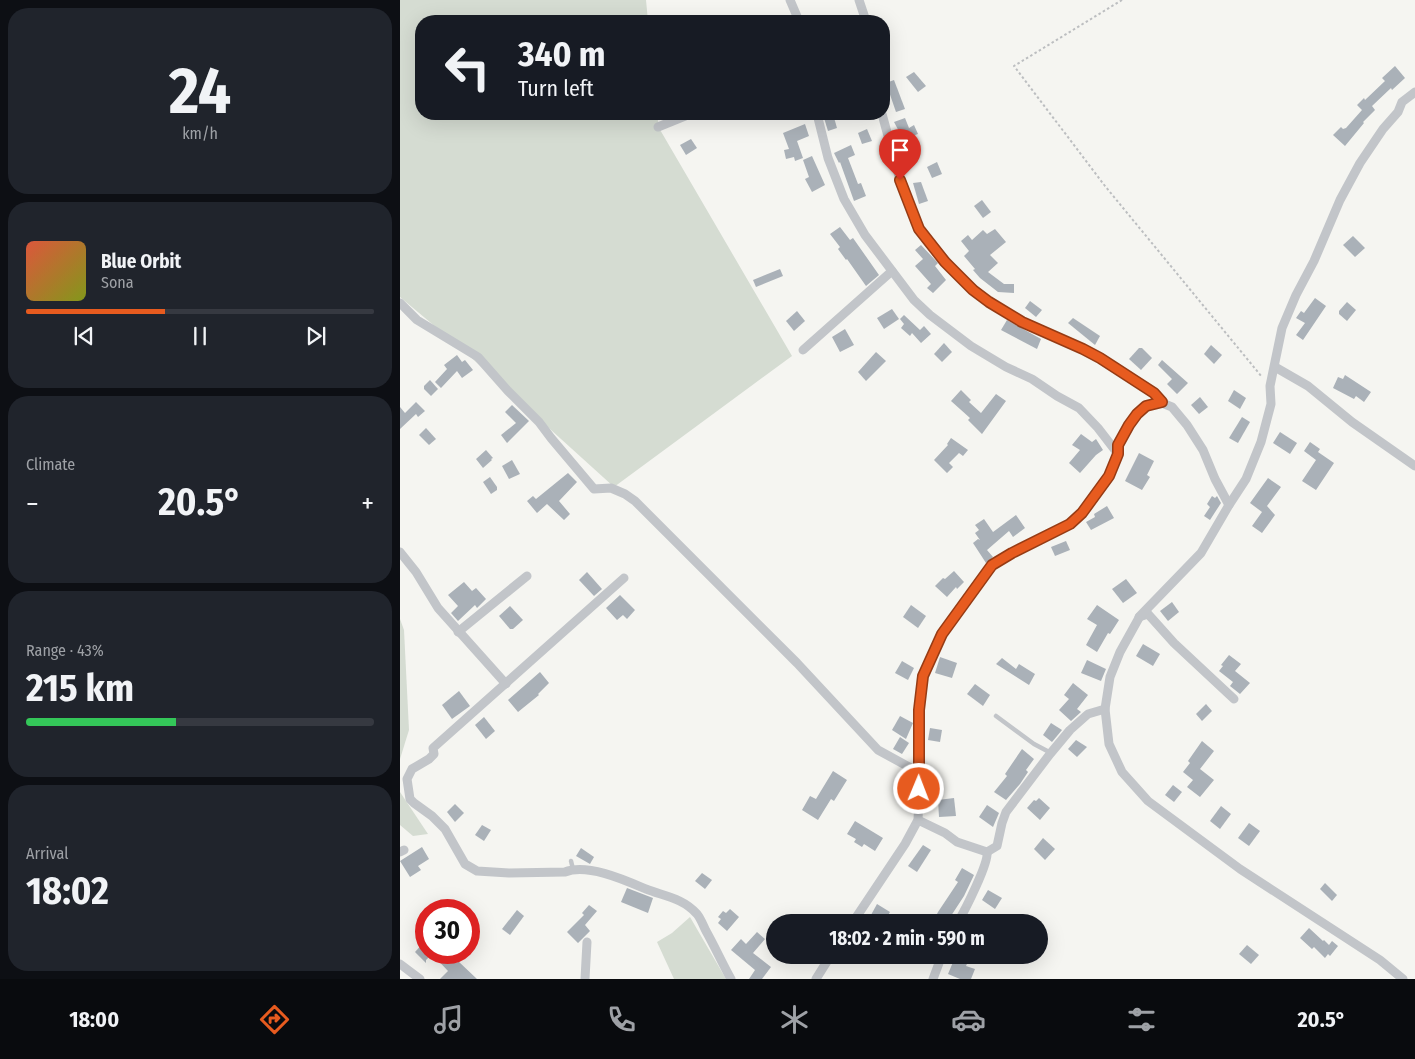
<!DOCTYPE html>
<meta charset="utf-8">
<style>
:root{--surface:#171b24;--page:#20242c;--text:#f1f3f6;--muted:#9ea1a6;--line:#363941;--accent:#e75b1f}
body{margin:0;font-family:"Fira Sans Condensed",sans-serif;background:var(--page);color:var(--text);height:100vh;display:flex;flex-direction:column;font-size:19px;white-space:nowrap}
*{box-sizing:border-box;margin:0}
p{font-size:16px;color:var(--muted)}
.icon{flex:none;width:28px;height:28px;fill:none;stroke:currentColor;stroke-width:2;stroke-linecap:round;stroke-linejoin:round}
.map{position:relative;flex:1;overflow:hidden}
.side{display:flex;flex-direction:column;gap:8px;padding:8px;background:#0d0f14;width:400px}
.side>*{flex:none}
.top-card{position:absolute;left:15px;top:15px;width:475px;height:105px;border-radius:20px;box-shadow:0 5px 20px #0002;background:#171b24;color:var(--text);overflow:hidden}
.speed{position:absolute;left:15px;top:899px;display:flex;gap:10px;font-size:25px;font-weight:700;text-align:center}
.speed>*{display:grid;place-content:center;width:65px;height:65px;border-radius:50%;background:var(--surface);box-shadow:0 5px 20px #0002;line-height:1}
.speed .limit{border:8px solid #d22;background:#fff;color:#111}
.pin{position:absolute;display:grid;place-items:center;width:42px;height:42px;color:#fff;margin:-51px -21px;border-radius:50% 50% 50% 0;rotate:-45deg;box-shadow:0 0 5px #0007}
.pin .icon{rotate:45deg}
.me{position:absolute;width:55px;margin:-28px;rotate:1deg;stroke-linejoin:round;filter:drop-shadow(0 0 4px #0008)}
.turn{display:flex;align-items:center;gap:18px;height:105px;padding:0 20px;font-size:22px}
.turn .icon{width:65px;height:65px;stroke-width:2.5}
.turn b{display:block;font-size:35px;line-height:42px}
.big{font-size:38px;font-weight:700;line-height:1.1}
.side .tile{flex:1;display:flex;flex-direction:column;justify-content:center;gap:8px;min-width:0;padding:0 18px;border-radius:20px;background:var(--page)}
.side .dial{align-items:center;gap:0}
.dial b{font-size:65px;line-height:1}
.song{display:flex;align-items:center;gap:15px}
.cover{width:60px;height:60px;border-radius:8px;background:linear-gradient(135deg,hsl(10 70% 55%),hsl(70 70% 35%))}
.played{height:5px;border-radius:2px;background:linear-gradient(90deg,var(--accent) 40%,var(--line) 40%)}
.keys{display:flex;justify-content:space-around;direction:ltr}
.heat{display:flex;justify-content:space-between;align-items:center;font-size:28px;direction:ltr}
.charge{height:8px;border-radius:4px;background:linear-gradient(90deg,#34c759 43%,var(--line) 0)}
.trip{position:absolute;left:366px;top:914px;width:282px;height:50px;border-radius:25px;background:var(--surface);box-shadow:0 5px 20px #0002;font-weight:700;line-height:50px;text-align:center}
.tabs{display:flex;height:80px;justify-content:space-around;align-items:center;background:#090b0e;color:var(--muted)}
.tabs .icon{width:35px;height:35px}
.tabs .current{color:var(--accent)}
.tabs b{font-size:22px;color:var(--text)}
main{display:flex;flex:1;min-height:0}
.map>svg:first-child{display:block}
.green{fill:#d5dcd2}
.building{fill:#aab1b8}
.lines{fill:none;stroke-linecap:round;stroke-linejoin:round}
.path{stroke:#bcbec0;stroke-width:2;stroke-dasharray:2.5 2.5;stroke-linecap:butt}
.service{stroke:#c2c5c9;stroke-width:4.5}
.minor{stroke:#c2c5c9;stroke-width:9}
.route-casing{stroke:#963b14;stroke-width:12}
.route{stroke:#e75b1f;stroke-width:9}
</style>
<main>
<section class="side">
<div class="tile dial"><b>24</b><p>km/h</p></div>
<div class="tile">
<div class="song"><i class="cover"></i><div><b>Blue Orbit</b><p>Sona</p></div></div>
<div class="played"></div>
<div class="keys"><svg class="icon" aria-label="previous" viewBox="0 0 24 24"><path d="M18 5L8 12l10 7zM5 5v14"/></svg><svg class="icon" aria-label="pause" viewBox="0 0 24 24"><path d="M8 5v14M16 5v14"/></svg><svg class="icon" aria-label="next" viewBox="0 0 24 24"><path d="M6 5l10 7-10 7zM19 5v14"/></svg></div>
</div>
<div class="tile"><p>Climate</p>
<div class="heat"><a>−</a><b class="big">20.5°</b><a>+</a></div>
</div>
<div class="tile"><p>Range · 43%</p><b class="big">215 km</b><div class="charge"></div></div>
<div class="tile"><p>Arrival</p><b class="big">18:02</b></div>
</section>
<div class="map">
<svg width="1015" height="979" viewBox="0 0 1015 979">
<rect width="100%" height="100%" fill="#f5f5f1"/>
<g class="green">
<path d="M0,0H246L248,21H21V114H257L259,128L392,356L214,487L56,344L0,297Z"/>
<path d="M0,619L4,630L9,730L0,759Z"/>
<path d="M0,792L28,834L13,836L0,825Z"/>
<path d="M290,917L326,979H274L257,942L272,933Z"/>
</g>
<g class="building">
<path d="M995,66L1005,78L992,90L991,88L972,106L975,110L963,122L964,123L945,146L933,135L941,127L943,129L946,128L962,110L957,105L964,98L965,100L985,81L982,78Z"/>
<path d="M514,72L526,86L518,92L506,77Z"/>
<path d="M494,80L505,109L496,112L486,83Z"/>
<path d="M433,114L437,128L428,131L424,118Z"/>
<path d="M505,118L509,128L514,125L518,134L512,136L518,147L510,152L494,122Z"/>
<path d="M405,124L409,136L397,141L403,158L395,161L394,157L386,159L384,150L389,149L383,133Z"/>
<path d="M467,129L472,141L462,144L458,133Z"/>
<path d="M291,139L297,148L286,155L280,145Z"/>
<path d="M451,145L455,155L448,158L458,184L461,183L466,196L454,201L440,162L439,163L434,153Z"/>
<path d="M412,156L425,185L412,192L405,179L409,177L403,160Z"/>
<path d="M537,162L542,174L532,178L527,167Z"/>
<path d="M521,182L528,201L519,204L513,183Z"/>
<path d="M582,200L591,212L583,218L574,206Z"/>
<path d="M440,227L450,240L453,238L479,275L466,286L447,259L446,260L438,249L440,247L430,234Z"/>
<path d="M595,229L606,242L590,255L598,263L588,272L604,284H614V293L598,292L580,278L573,270L575,269L564,256L569,251L561,241L568,235L572,240L583,230L587,234Z"/>
<path d="M953,236L965,248L955,257L943,245Z"/>
<path d="M521,245L538,263L535,266L546,280L533,293L527,288L531,284L515,266L523,259L515,250Z"/>
<path d="M380,269L383,276L356,287L353,280Z"/>
<path d="M915,298L926,306L903,340L896,335L905,323L896,318L901,311L904,313Z"/>
<path d="M630,301L642,310L636,317L625,308Z"/>
<path d="M947,302L956,310L947,321L939,314V311Z"/>
<path d="M492,309L499,319L484,329L477,318Z"/>
<path d="M397,311L405,321L394,331L386,321Z"/>
<path d="M504,315L520,330L524,326L531,334L521,343L512,333L510,336L501,328L504,324L500,319Z"/>
<path d="M673,318L700,336L695,345L668,323Z"/>
<path d="M607,320L641,339L637,349L601,330Z"/>
<path d="M445,329L454,345L440,352L432,337Z"/>
<path d="M544,343L552,352L542,362L534,354Z"/>
<path d="M811,345L822,355L814,364L804,354Z"/>
<path d="M739,348H742L752,358L741,370L729,359Z"/>
<path d="M476,352L486,361L466,381L458,372Z"/>
<path d="M57,355L62,362L65,360L73,370L62,378L57,371L41,388L35,382L47,369L44,365Z"/>
<path d="M762,360L788,383L777,394L767,384L772,379L758,365Z"/>
<path d="M945,375L971,392L964,402L956,396L954,399L933,388L938,377L943,379Z"/>
<path d="M30,380L38,389L31,396L24,389V386Z"/>
<path d="M561,390L571,400L569,402L581,413L596,394L606,401L582,434L568,420L570,418L551,401Z"/>
<path d="M834,390L846,398L840,409L828,401Z"/>
<path d="M800,397L808,407L799,414L791,405Z"/>
<path d="M16,402L25,411L18,417L16,414L0,429V407L5,413Z"/>
<path d="M112,405L129,421L107,443L101,435L116,423L105,412Z"/>
<path d="M842,417L850,422L838,443L829,438Z"/>
<path d="M26,428L36,439L29,445L19,435Z"/>
<path d="M880,432L897,443L890,454L873,443Z"/>
<path d="M681,434L692,442L696,439L703,450L696,455L680,473L669,463L680,450L672,445Z"/>
<path d="M551,438L568,450L563,456L559,453L549,463L553,467L547,473L534,460L548,445L547,444Z"/>
<path d="M910,442L920,449L918,452L934,463L916,490L902,481L916,460L904,451Z"/>
<path d="M86,450L93,458L91,459L92,460L83,468L76,459Z"/>
<path d="M739,453L754,461L747,475L750,477L742,490L725,481Z"/>
<path d="M112,460L120,474L109,479L102,466Z"/>
<path d="M168,473L177,482L159,501L170,514L164,520L147,504L137,513L127,501L133,496L136,499Z"/>
<path d="M90,477L97,487V490L91,494L83,482Z"/>
<path d="M868,478L881,487L867,506L875,515L862,533L852,526L862,512L850,503Z"/>
<path d="M812,496L815,498L817,496L821,503L810,520L804,516L810,507L807,504Z"/>
<path d="M707,506L714,518L691,530L686,522L695,517L694,514Z"/>
<path d="M616,515L625,528L613,537L609,531L587,550L593,557L586,563L573,543L578,539L580,540L575,533L579,530L575,525L584,519L593,532Z"/>
<path d="M666,541L670,550L655,556L651,547Z"/>
<path d="M554,571L564,582L557,589L556,587L547,597L535,586L543,578L545,579Z"/>
<path d="M187,572L202,589L194,596L179,580Z"/>
<path d="M726,579L737,593L723,603L712,589Z"/>
<path d="M64,582L72,591L76,588L86,599L77,608L75,605L58,621L51,613L58,606L48,595Z"/>
<path d="M220,595L235,610L227,619L223,615L217,620L206,608Z"/>
<path d="M772,602L779,612L768,621L760,611Z"/>
<path d="M511,605L526,616L518,628L503,617Z"/>
<path d="M697,605L719,620L710,634L708,633L697,652L686,645L697,625L687,619Z"/>
<path d="M110,606L123,620L113,629H110L99,616Z"/>
<path d="M743,644L760,654L753,666L736,656Z"/>
<path d="M829,655L841,664L835,671L850,683L840,694L830,686L833,682L819,671L823,666L821,665Z"/>
<path d="M540,657L557,663L552,678L535,673Z"/>
<path d="M602,658L616,669L619,664L635,674L629,685L596,664Z"/>
<path d="M687,660L706,669L701,681L681,673Z"/>
<path d="M502,661L514,668L508,680L495,673Z"/>
<path d="M140,672L149,683L138,694L139,695L118,712L108,700Z"/>
<path d="M673,683L688,695L677,709L681,712L671,721L659,710L669,699L664,695Z"/>
<path d="M575,684L590,695L583,706L567,694Z"/>
<path d="M59,691L70,706L52,719L42,705Z"/>
<path d="M806,704L812,711L802,721L796,714Z"/>
<path d="M500,716L513,723L506,739L492,730Z"/>
<path d="M84,717L95,731L86,739L75,725Z"/>
<path d="M651,723L662,730L652,742L643,735Z"/>
<path d="M530,728L542,730L540,742L528,740Z"/>
<path d="M500,737L509,743L502,754L493,749Z"/>
<path d="M676,740L687,747L677,757L668,749Z"/>
<path d="M802,741L814,751L800,769L814,780L800,797L787,787L793,780L783,772L790,763L788,761Z"/>
<path d="M622,749L634,759L626,770L628,772L620,784L606,800L594,792L607,776L605,774Z"/>
<path d="M433,771L447,780L434,801L431,799L418,820L402,810L410,796L416,799Z"/>
<path d="M773,785L782,792L774,802L765,795Z"/>
<path d="M554,798L556,816L539,817L538,800Z"/>
<path d="M639,798L650,808L640,820L627,808L634,800L636,801Z"/>
<path d="M55,804L64,813L55,822L47,812Z"/>
<path d="M587,805L599,813L593,827L579,817Z"/>
<path d="M821,806L831,814L820,829L810,821Z"/>
<path d="M455,821L483,838L475,851L464,844L462,847L454,842L456,839L447,834Z"/>
<path d="M849,823L860,831L849,846L838,838Z"/>
<path d="M82,825L91,830L84,841L75,835Z"/>
<path d="M643,838L655,849L645,860L634,849Z"/>
<path d="M523,845L531,850L517,872L508,866Z"/>
<path d="M22,847L29,859L18,866L21,870L10,877L0,861Z"/>
<path d="M181,848L194,857L190,864L176,856Z"/>
<path d="M562,868L574,875L564,896L547,922H533L538,912L558,882L555,880Z"/>
<path d="M302,873L312,880L305,889L295,881Z"/>
<path d="M925,883L937,895L932,901L920,889Z"/>
<path d="M227,888L253,898L248,913L221,902Z"/>
<path d="M588,890L602,898L595,909L582,900Z"/>
<path d="M477,904L490,912L484,922L471,915Z"/>
<path d="M189,905L197,911L185,925L190,931L178,943L167,932L184,915L182,913Z"/>
<path d="M330,909L339,917L327,931L318,923L321,919L318,917L323,911L326,913Z"/>
<path d="M117,910L124,916L110,935L102,929Z"/>
<path d="M909,928L923,941L924,940L929,945L932,941L938,946L930,956L928,954L925,958L914,947L912,949L900,938Z"/>
<path d="M357,932L365,939L353,953L371,967L362,979H349L355,970L331,950L341,939L346,944Z"/>
<path d="M26,940V952H48L57,963L58,961L77,979H40L48,971L32,954L26,960V963L15,952Z"/>
<path d="M847,945L859,955L851,964L839,954Z"/>
<path d="M556,955H571L566,966L575,969L571,979H560L548,974Z"/>
</g>
<g class="lines">
<path class="path" d="M722,0L614,66L705,186L862,377"/>
<g class="service">
<path d="M596,716L634,744L651,753"/>
<path d="M171,861L173,869"/>
</g>
<g class="minor">
<path d="M390,0L399,21"/>
<path d="M459,0L466,21"/>
<path d="M417,114L428,158L444,199L465,235L514,300L530,315L571,346L606,367L632,379L657,396L679,408L698,428L718,454"/>
<path d="M482,114L500,180L519,229L559,276L589,302L622,322L683,349L700,358L754,393L762,403"/>
<path d="M258,127L290,114"/>
<path d="M0,303L17,320L78,357L108,391L139,422L151,438L194,489L211,488L225,494L235,501L397,663L478,750L520,773"/>
<path d="M403,350L492,271"/>
<path d="M875,367L908,386L952,422L1015,466"/>
<path d="M0,552L16,572L38,608L106,684"/>
<path d="M224,578L33,748L34,754L29,759L12,769L7,779L10,799L14,803L32,816L45,829L65,864L77,871L109,873L165,872C187,863 225,880 246,889C264,896 283,898 297,914C301,919 303,925 306,931C315,947 322,963 331,979"/>
<path d="M739,617L748,614L774,643L834,699"/>
<path d="M58,632L127,576"/>
<path d="M518,820L545,833L557,842L587,852C589,863 565,910 558,922"/>
<path d="M0,852L4,850"/>
<path d="M587,852L597,846L602,823L606,812L650,754L670,730L688,714L705,709"/>
<path d="M453,922L505,844L518,820L520,773L519,710L523,676L542,634L592,565L612,553L670,524L682,513L709,476L718,454V445L729,425L737,414L746,406L754,403H762L772,407L787,425L803,450L815,479L829,505"/>
<path d="M0,964L20,979"/>
<path d="M185,979L187,942"/>
<path d="M416,979L431,955"/>
<path d="M533,979L542,955"/>
<path d="M1003,979L980,960L840,869L748,801L722,772L709,744L705,709L710,677L720,652L740,616L801,553L829,505L846,479L861,442L871,404L870,386L882,328L896,295L914,261L940,200L960,163L983,129L998,112L1002,102L1015,92"/>
</g>
</g>
<g class="lines">
<defs>
<path id="route" d="M500,180L519,229L545,262L573,290L589,302L622,322L683,349L700,358L754,393L762,402L746,406L737,414L729,425L718,445V454L709,476L682,513L670,524L612,553L592,565L542,634L523,676L519,710V789"/>
</defs>
<use href="#route" class="route-casing"/>
<use href="#route" class="route"/>
</g>
</svg>
<div class="speed"><div class="limit">30</div></div>
<div class="pin" style="left:500px;top:180px;background:#d93025"><svg class="icon" aria-label="arrive" viewBox="0 0 24 24"><path d="M6 21V4h12l-3 4 3 4H6"/></svg></div>
<svg class="me" style="left:519px;top:789px" viewBox="-20 -20 40 40"><circle r="17" fill="#e75b1f" stroke="#fff" stroke-width="3"/><path d="M0-11L8 9 0 5-8 9z" fill="#fff"/></svg>
<div class="trip">18:02 · 2 min · 590 m</div>
<div class="top-card">
<div class="turn"><svg class="icon" aria-label="left" viewBox="0 0 24 24"><path d="M17 20v-9H6M10 6l-5 5 5 5"/></svg><div><b>340 m</b>Turn left</div></div>
</div>
</div>
</main>
<nav class="tabs">
<b>18:00</b>
<svg class="icon current" aria-label="directions" viewBox="0 0 24 24"><path d="M12 3l9 9-9 9-9-9zM9 14v-3h6M13 9l2 2-2 2"/></svg>
<svg class="icon" aria-label="music" viewBox="0 0 24 24"><path d="M9 18V5l10-2v13"/><circle cx="6" cy="18" r="3"/><circle cx="16" cy="16" r="3"/></svg>
<svg class="icon" aria-label="phone" viewBox="0 0 24 24"><path d="M5 4h4l2 5-3 2q2 4 5 5l2-3 5 2v4C11 20 4 13 5 4z"/></svg>
<svg class="icon" aria-label="climate" viewBox="0 0 24 24"><path d="M12 3v18M4 7l16 10M4 17L20 7"/></svg>
<svg class="icon" aria-label="car" viewBox="0 0 24 24"><path d="M5 17H2v-5l4-1 3-4h7l3 4 3 1v5h-3M9 17h6M6 11h13"/><circle cx="7" cy="17" r="2"/><circle cx="17" cy="17" r="2"/></svg>
<svg class="icon" aria-label="filters" viewBox="0 0 24 24"><path d="M4 7h16M4 17h16"/><circle cx="9" cy="7" r="2"/><circle cx="15" cy="17" r="2"/></svg>
<b>20.5°</b>
</nav>
